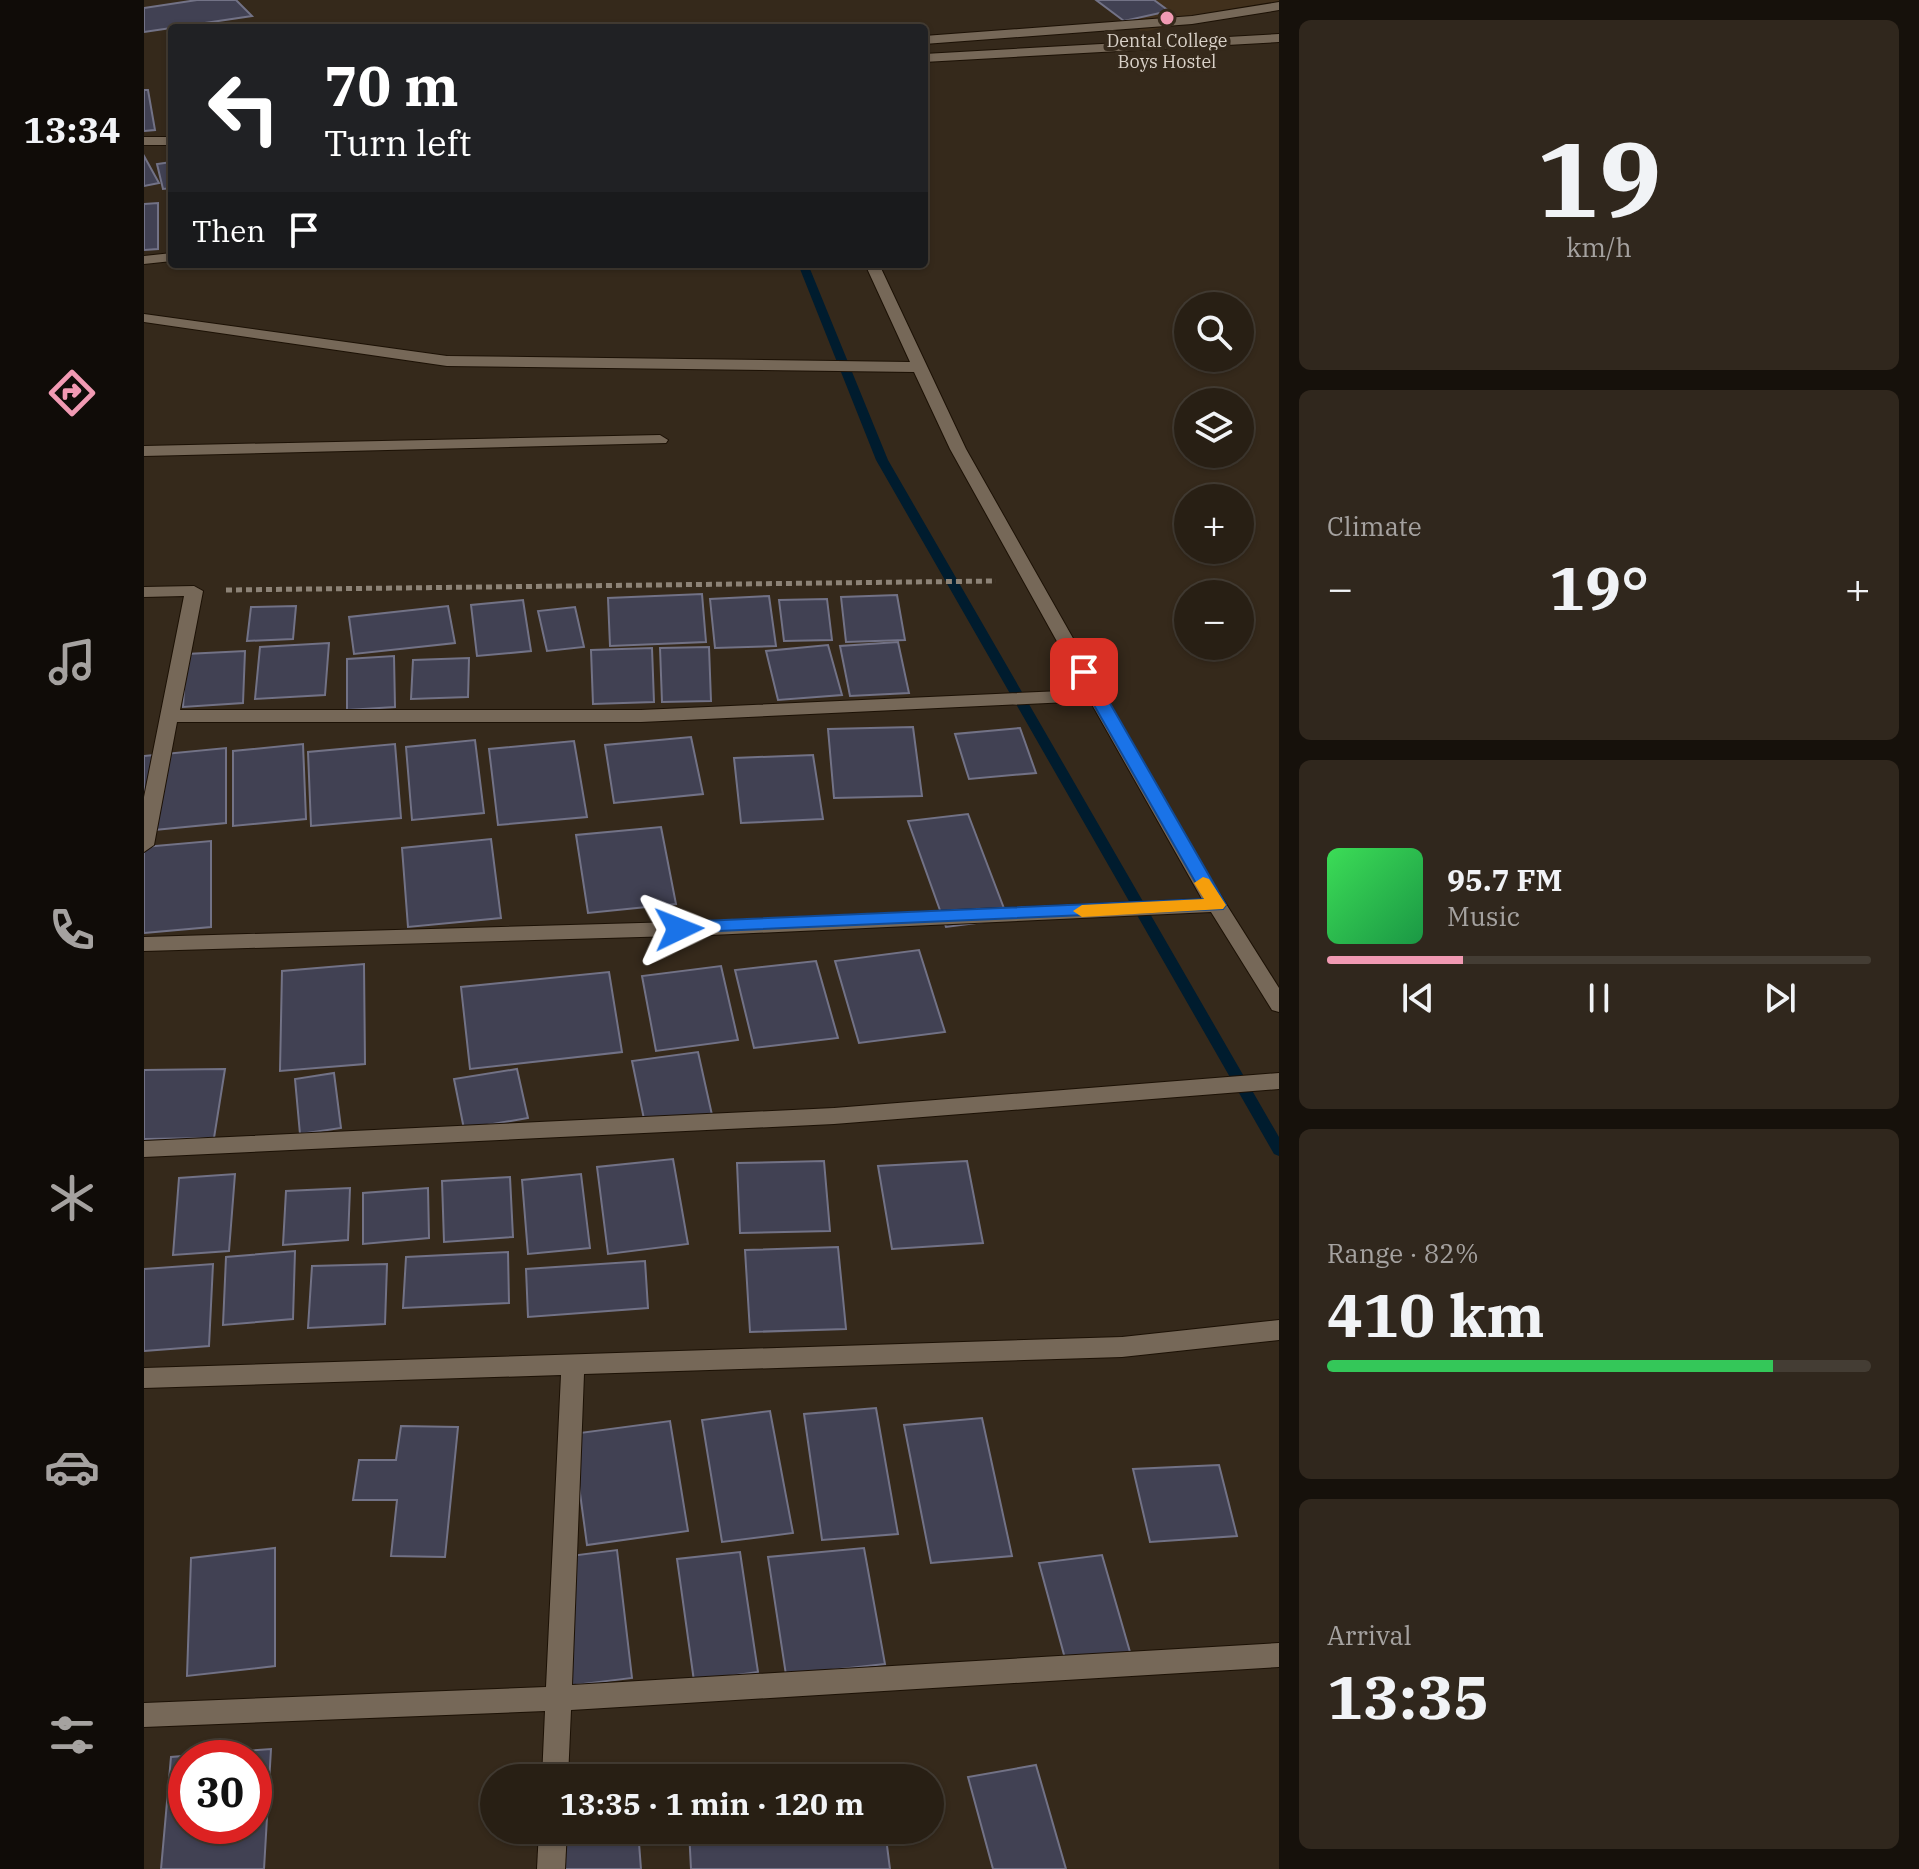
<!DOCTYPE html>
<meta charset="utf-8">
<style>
:root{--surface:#281f14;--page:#30271d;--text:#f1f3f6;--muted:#a5a2a0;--line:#443d34;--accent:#f19ab3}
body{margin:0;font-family:"IBM Plex Serif",serif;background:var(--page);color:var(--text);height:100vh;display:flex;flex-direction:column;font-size:30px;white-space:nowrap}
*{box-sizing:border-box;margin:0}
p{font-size:26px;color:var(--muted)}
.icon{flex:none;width:44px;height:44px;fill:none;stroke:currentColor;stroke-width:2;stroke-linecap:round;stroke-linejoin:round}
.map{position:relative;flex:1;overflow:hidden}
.panel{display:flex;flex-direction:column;gap:20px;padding:20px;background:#16110b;width:640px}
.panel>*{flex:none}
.hud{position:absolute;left:24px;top:24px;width:760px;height:244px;border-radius:8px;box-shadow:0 2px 6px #0004,0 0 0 2px var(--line);background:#202124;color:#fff;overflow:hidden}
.fabs{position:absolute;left:1030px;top:292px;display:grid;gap:16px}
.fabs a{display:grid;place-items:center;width:80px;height:80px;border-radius:50%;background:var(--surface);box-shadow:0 2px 6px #0004,0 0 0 2px var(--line);font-size:40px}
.speed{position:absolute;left:24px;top:1740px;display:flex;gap:16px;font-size:40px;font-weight:700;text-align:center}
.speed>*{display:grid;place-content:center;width:104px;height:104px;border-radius:50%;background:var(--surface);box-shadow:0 2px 6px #0004,0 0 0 2px var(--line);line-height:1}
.speed .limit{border:12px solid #d22;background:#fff;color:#111}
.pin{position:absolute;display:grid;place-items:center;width:68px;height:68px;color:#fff;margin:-34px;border-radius:16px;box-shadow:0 4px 12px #0006}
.me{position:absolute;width:88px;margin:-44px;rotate:88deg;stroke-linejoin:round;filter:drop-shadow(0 0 6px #0008)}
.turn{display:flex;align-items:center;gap:28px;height:168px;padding:0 24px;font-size:36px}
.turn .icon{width:104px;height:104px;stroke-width:2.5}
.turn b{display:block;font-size:56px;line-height:68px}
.then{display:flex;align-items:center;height:76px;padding:0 24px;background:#0003;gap:16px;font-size:30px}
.big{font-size:60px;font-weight:800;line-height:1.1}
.panel .card{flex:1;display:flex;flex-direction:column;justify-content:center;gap:12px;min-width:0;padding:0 28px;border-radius:12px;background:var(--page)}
.panel .dial{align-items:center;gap:0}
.dial b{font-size:104px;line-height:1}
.song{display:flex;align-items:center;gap:24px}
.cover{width:96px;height:96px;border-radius:12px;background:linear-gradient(135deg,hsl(130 70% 55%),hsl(140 70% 35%))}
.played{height:8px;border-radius:4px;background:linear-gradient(90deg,var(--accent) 25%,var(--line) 25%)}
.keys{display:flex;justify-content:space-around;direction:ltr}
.heat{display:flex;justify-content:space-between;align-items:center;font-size:44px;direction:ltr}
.charge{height:12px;border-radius:6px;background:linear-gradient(90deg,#34c759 82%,var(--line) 0)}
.trip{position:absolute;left:336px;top:1764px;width:464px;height:80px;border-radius:40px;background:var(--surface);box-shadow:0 2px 6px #0004,0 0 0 2px var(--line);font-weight:800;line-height:80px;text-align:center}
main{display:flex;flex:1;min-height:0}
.tab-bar{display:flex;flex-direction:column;width:144px;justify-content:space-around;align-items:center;background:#100c08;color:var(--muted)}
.tab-bar .icon{width:56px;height:56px}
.tab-bar .selected{color:var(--accent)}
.tab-bar b{font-size:36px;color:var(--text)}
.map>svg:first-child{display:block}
.built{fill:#41301c}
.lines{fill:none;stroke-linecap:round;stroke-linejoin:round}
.stream{fill:#001c2e;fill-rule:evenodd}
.building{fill:#414153;stroke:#727286;stroke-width:2;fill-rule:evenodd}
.street-casing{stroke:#1c1105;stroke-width:2}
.path{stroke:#8d8377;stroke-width:5;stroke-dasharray:6 4;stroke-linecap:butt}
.street{fill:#766858;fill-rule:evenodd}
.route{fill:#1a73e8;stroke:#114b97;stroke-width:2}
.slow{fill:#f59e0b}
.poi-dot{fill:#f19ab3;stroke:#35291b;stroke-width:3}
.labels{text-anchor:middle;stroke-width:8;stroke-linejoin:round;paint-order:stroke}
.far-poi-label{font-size:18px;fill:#d9d1c8;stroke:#35291b}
</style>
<main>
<nav class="tab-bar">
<b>13:34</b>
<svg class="icon selected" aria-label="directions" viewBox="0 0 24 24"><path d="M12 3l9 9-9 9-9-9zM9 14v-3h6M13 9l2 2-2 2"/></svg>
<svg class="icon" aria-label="music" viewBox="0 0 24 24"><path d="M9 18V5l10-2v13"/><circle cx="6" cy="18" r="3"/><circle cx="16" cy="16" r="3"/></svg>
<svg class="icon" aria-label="phone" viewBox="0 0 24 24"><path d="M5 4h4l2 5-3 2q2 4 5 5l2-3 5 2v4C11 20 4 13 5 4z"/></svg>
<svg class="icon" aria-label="climate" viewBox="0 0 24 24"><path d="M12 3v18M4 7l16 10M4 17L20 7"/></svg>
<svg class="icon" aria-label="car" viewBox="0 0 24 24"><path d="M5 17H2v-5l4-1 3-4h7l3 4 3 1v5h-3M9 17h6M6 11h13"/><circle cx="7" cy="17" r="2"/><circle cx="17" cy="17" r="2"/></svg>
<svg class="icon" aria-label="filters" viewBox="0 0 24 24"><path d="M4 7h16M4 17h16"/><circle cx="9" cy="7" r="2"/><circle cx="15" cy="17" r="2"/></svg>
</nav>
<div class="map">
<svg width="1135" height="1869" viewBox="0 0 1135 1869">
<rect width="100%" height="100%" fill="#35291b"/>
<path class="built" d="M955,0H1135V4L998,32Z"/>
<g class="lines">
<path class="stream" d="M654,264H664L744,460L1135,1137V1156L1130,1154L732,460Z"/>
</g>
<g class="building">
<path d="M53,0H92L108,16L0,32V8Z"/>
<path d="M952,0H1010L1025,11L980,21Z"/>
<path d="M0,90H4L11,130L0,131Z"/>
<path d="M0,156L15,183L0,186Z"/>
<path d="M28,162V188L19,189L13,164Z"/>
<path d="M14,203V249L0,250V204Z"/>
<path d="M558,594L562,642L466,646L464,598Z"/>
<path d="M753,595L761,640L702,642L697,597Z"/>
<path d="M625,596L632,646L571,648L566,599Z"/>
<path d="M683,599L688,640L640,641L635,600Z"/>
<path d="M379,600L387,651L333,656L327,605Z"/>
<path d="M152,606L149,639L103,641L107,607Z"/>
<path d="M304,606L311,643L210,654L205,617Z"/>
<path d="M431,607L440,647L403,651L394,611Z"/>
<path d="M754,642L765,693L706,696L696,646Z"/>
<path d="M185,643L181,695L111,699L116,647Z"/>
<path d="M684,645L698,695L634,700L622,651Z"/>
<path d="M565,647L567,701L518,702L516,648Z"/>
<path d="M508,648L510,702L449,704L447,650Z"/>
<path d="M101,651L99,703L39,707L42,654Z"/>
<path d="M250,656L251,707L203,710V659Z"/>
<path d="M325,658L324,697L267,699L269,660Z"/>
<path d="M769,727L778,796L690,798L684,729Z"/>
<path d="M876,728L892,773L825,779L811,734Z"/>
<path d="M547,737L559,794L470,803L461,745Z"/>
<path d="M331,740L340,813L268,820L262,747Z"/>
<path d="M430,741L443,817L354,825L345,749Z"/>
<path d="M159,744L162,819L89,826V751Z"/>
<path d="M251,744L257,818L167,826L164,752Z"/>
<path d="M82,748V823L0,831V756Z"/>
<path d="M669,755L679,819L597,823L590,758Z"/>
<path d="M824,814L864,919L802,927L764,821Z"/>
<path d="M517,827L532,904L444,913L432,835Z"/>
<path d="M347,839L357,918L264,927L258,848Z"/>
<path d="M67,841V927L0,933V847Z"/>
<path d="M775,950L801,1032L715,1043L691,961Z"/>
<path d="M672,961L694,1038L610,1048L591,970Z"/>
<path d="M220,964L221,1064L136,1071L138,971Z"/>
<path d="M577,966L594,1040L512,1051L498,976Z"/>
<path d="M465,972L478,1052L326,1069L317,987Z"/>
<path d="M554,1052L568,1115L501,1124L488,1061Z"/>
<path d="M81,1069L70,1138L0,1139V1070Z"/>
<path d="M373,1069L384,1118L320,1129L310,1079Z"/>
<path d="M190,1073L197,1128L156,1134L151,1079Z"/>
<path d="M529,1159L544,1244L464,1254L453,1167Z"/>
<path d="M680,1161L686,1231L596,1233L593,1163Z"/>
<path d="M823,1161L839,1243L748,1249L734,1166Z"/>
<path d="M91,1174L85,1251L29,1255L35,1178Z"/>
<path d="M437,1174L446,1248L384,1254L378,1180Z"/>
<path d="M366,1177L369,1237L300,1242L298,1181Z"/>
<path d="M206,1188L204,1240L139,1245L142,1191Z"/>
<path d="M284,1188L285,1238L219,1244V1193Z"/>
<path d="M694,1247L702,1329L606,1332L601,1250Z"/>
<path d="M151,1251L149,1319L79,1325L82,1257Z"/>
<path d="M364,1252L365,1303L259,1308L262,1257Z"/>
<path d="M501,1261L504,1308L384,1317L382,1269Z"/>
<path d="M69,1264L65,1346L0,1351V1269Z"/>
<path d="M243,1264L241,1324L164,1328L168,1266Z"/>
<path d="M732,1408L754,1534L678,1540L660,1414Z"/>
<path d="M626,1411L649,1533L578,1542L558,1420Z"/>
<path d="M838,1418L868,1556L787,1563L760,1425Z"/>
<path d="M526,1421L544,1531L443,1545L428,1434Z"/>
<path d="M257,1426L314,1427L301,1557L247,1556L253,1500H209L215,1460H252Z"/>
<path d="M1075,1465L1093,1536L1006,1542L989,1469Z"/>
<path d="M131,1548V1666L43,1676L47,1558Z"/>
<path d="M720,1548L741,1664L642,1675L624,1557Z"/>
<path d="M473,1550L488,1678L423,1686L410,1558Z"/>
<path d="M596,1552L614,1672L550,1681L533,1559Z"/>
<path d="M958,1555L986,1652L922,1662L895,1563Z"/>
<path d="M127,1749L120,1869H17L27,1757ZM42,1758H110V1826H42Z"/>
<path d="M892,1765L922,1869H849L824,1777Z"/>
<path d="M490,1768L491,1778H398V1776Z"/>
<path d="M734,1768L735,1778H543Z"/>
<path d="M400,1830H494L497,1869H401Z"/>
<path d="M545,1830H741L746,1869H547Z"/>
</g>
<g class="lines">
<defs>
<g id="street">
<path d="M1135,2V10L1048,24L780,44V36L1048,16Z"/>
<path d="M1135,34V42L780,62V54Z"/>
<rect x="0" y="137" width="28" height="8"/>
<path d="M28,253V261L0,264V256Z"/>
<path d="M721,264H735L822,449L1055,861L1135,988V1012L1128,1010L1067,912L567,935L0,951V937L567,921L1058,899L946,701L497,722H33L10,845L0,852V797L40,596L0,597V587L50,586L59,591L36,710H497L940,690L806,449L770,372L303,366L0,322V314L303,356L766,362Z"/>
<path d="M516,435L524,440L522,443L0,456V446Z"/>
<path d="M1135,1073V1089L690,1124L0,1157V1141L690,1108Z"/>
<path d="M1135,1320V1340L978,1357L440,1374L428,1685L1135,1643V1667L427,1710L424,1778H398L401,1711L0,1727V1703L402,1687L417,1375L0,1388V1368L978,1337Z"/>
<path d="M395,1830H423L421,1869H393Z"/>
</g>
</defs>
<use href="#street" class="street-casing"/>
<path class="path" d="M82,590L852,581"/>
<use href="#street" class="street"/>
</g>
<path class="route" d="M940,667L948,672L1082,905L1079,909L529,933V924L535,922L1061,899L931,672Z"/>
<path class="slow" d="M1059,877L1065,879L1082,905L1079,909L938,917L929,911L938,905L1060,899L1050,883Z"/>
<circle class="poi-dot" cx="1023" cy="18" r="8"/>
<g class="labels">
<g class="far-poi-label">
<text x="1023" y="47">Dental College<tspan x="1023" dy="21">Boys Hostel</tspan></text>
</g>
</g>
</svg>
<div class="fabs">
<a><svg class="icon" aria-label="search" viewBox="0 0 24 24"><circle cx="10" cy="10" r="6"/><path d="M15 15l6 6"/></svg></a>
<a><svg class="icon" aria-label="layers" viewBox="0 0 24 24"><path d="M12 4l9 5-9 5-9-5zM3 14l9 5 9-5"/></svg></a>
<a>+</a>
<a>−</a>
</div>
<div class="speed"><div class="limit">30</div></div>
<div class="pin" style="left:940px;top:672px;background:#d93025"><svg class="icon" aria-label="arrive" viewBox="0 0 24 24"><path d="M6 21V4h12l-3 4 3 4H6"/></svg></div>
<svg class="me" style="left:535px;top:929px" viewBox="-20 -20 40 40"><path d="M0-17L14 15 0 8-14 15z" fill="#1a73e8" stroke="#fff" stroke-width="4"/></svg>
<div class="trip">13:35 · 1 min · 120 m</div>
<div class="hud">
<div class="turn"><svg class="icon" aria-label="left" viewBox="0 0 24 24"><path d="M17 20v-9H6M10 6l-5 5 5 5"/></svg><div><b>70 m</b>Turn left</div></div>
<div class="then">Then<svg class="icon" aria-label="arrive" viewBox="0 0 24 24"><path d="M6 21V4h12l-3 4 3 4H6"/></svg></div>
</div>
</div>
<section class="panel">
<div class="card dial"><b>19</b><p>km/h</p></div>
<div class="card"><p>Climate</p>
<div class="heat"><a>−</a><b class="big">19°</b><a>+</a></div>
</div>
<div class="card">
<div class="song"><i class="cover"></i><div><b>95.7 FM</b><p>Music</p></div></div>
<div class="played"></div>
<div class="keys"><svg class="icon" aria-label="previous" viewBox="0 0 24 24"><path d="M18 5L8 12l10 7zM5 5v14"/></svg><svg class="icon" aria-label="pause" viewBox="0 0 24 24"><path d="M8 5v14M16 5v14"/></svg><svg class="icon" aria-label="next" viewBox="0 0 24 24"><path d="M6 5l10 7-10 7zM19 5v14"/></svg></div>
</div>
<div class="card"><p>Range · 82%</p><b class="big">410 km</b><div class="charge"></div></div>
<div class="card"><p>Arrival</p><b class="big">13:35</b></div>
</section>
</main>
